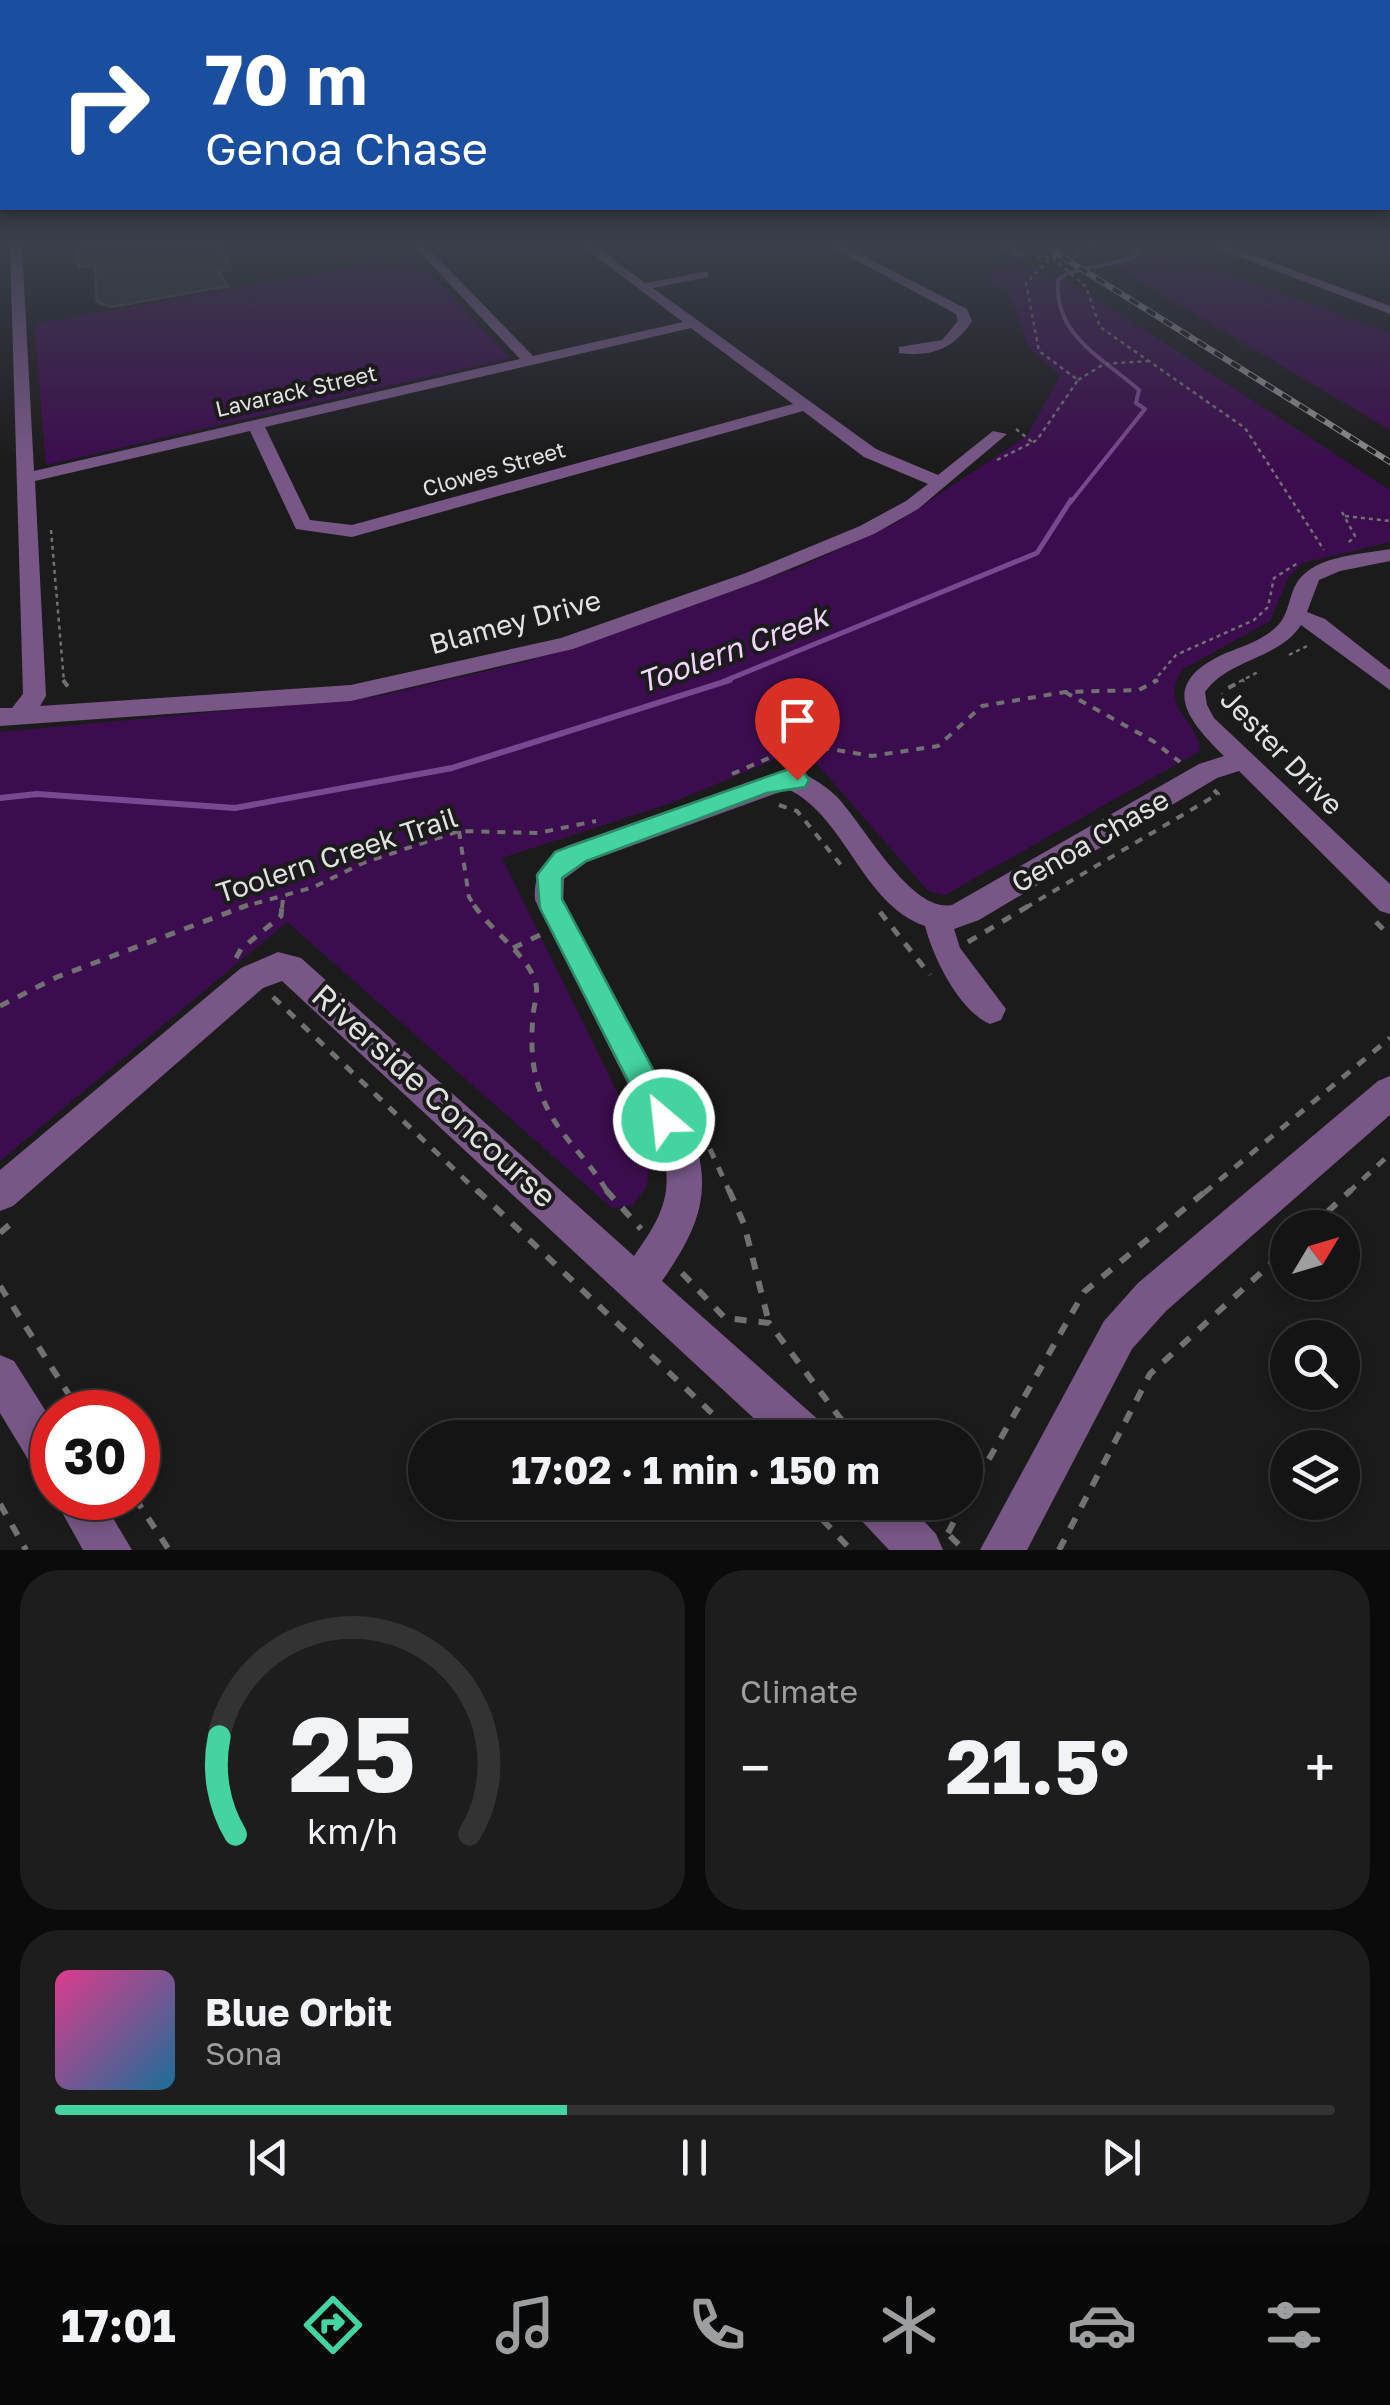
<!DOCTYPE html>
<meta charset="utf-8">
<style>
:root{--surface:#151415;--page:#1e1d1e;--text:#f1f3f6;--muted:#9d9ea0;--line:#343334;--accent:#43d4a0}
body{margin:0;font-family:"Golos Text",sans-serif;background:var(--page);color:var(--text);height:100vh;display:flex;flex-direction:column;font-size:38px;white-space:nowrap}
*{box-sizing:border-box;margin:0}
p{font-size:32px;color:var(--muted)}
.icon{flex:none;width:55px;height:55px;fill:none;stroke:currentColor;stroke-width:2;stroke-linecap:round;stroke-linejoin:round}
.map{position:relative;height:1550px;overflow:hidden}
.panel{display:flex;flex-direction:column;gap:20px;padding:20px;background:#0c0b0c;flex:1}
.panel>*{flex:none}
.guide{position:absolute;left:0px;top:0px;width:1390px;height:210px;box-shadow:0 5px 15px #0003,0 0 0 2px var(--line);background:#1a4fa0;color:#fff;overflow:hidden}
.needle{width:65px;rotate:52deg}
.fabs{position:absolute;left:1270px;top:1210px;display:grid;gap:20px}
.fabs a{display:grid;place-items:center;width:90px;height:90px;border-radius:50%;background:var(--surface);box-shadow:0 5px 15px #0003,0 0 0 2px var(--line);font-size:50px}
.speed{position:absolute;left:30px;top:1390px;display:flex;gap:20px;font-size:50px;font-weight:700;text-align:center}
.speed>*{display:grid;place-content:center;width:130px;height:130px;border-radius:50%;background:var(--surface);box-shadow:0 5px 15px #0003,0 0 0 2px var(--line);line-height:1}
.speed .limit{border:15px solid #d22;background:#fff;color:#111}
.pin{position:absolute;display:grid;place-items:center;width:85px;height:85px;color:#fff;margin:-102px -42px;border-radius:50% 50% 50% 0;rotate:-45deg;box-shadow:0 0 10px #0007}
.pin .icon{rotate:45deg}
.me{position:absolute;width:110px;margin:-55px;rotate:332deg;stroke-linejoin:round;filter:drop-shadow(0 0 8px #0008)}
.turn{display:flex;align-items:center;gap:35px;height:210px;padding:0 40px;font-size:45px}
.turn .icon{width:130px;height:130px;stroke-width:2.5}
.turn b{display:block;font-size:70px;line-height:85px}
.big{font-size:75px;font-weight:700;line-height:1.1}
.panel .tile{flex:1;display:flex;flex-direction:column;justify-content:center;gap:15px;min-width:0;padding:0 35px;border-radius:40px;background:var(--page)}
.panel .dial{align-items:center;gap:0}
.dial svg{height:260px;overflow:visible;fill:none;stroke:var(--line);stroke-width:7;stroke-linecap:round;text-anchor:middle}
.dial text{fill:var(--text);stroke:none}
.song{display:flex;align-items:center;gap:30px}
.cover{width:120px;height:120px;border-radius:15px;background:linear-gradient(135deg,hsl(330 70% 55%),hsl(200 70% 35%))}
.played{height:10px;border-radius:5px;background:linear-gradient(90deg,var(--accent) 40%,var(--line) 40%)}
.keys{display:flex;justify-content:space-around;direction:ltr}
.heat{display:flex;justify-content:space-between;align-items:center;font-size:55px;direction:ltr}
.panel .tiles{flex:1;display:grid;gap:20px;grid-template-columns:1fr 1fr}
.tile:last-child{grid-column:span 2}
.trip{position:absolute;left:408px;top:1420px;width:575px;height:100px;border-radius:50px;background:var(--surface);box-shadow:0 5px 15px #0003,0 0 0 2px var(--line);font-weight:700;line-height:100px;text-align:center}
.tabs{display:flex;height:160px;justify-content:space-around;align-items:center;background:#080808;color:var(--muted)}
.tabs .icon{width:70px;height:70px}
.tabs .on{color:var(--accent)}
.tabs b{font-size:45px;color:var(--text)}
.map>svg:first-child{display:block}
.green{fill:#3c0d4e}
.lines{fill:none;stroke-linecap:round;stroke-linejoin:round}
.stream-far2{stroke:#7a4890;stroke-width:4}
.stream-far1{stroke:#7a4890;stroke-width:5}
.stream{stroke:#7a4890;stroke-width:6}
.building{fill:#333234;stroke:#474648;stroke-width:2.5}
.path-far3{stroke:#727172;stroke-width:2.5;stroke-dasharray:4 4;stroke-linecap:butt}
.path-far2{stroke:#727172;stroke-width:4;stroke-dasharray:8 8;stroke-linecap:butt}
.path-far1{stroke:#727172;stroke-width:5;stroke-dasharray:10 10;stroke-linecap:butt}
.path{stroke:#727172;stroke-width:6;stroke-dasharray:12 12;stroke-linecap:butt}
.minor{fill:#785787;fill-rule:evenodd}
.rail-casing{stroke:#8c8b8c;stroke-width:6}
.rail{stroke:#1c1b1c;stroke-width:4;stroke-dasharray:10;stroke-linecap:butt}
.route{fill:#43d4a0;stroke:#2c8a68;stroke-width:2.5}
.labels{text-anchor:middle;stroke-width:8;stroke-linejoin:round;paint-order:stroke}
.far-street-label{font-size:22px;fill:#e2e1e2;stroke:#1c1b1c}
.street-label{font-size:28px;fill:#e2e1e2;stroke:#1c1b1c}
.water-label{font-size:30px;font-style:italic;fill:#f0d5fd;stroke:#1c1b1c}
.near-street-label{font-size:32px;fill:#e2e1e2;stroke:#1c1b1c}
</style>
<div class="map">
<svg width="1390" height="1550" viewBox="0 0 1390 1550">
<rect width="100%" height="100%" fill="#1c1b1c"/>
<g class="green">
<path d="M1140,246H1153L1390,333V430L1109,263L1140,260L1144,253Z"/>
<path d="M413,256L510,358L46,465L34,324Z"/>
<path d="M1017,262L1077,286L1390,490V542L1303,563L1289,576L1270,621L1182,670C1158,710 1199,719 1200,751L945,895L928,891L803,748L668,804L502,858L650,1159L647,1186L633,1205L612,1208L287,922L0,1161V732L375,697L529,661L800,567L894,524L1027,436L1060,375L1029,348L1010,292L983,277Z"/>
</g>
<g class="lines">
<path class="stream-far2" d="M1070,503L1145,409L1136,403L1139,390C1102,357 1054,336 1058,280L1068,273L1132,258L1138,255L1134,246"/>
<path class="stream-far1" d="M722,682L1037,553L1071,500"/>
<path class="stream" d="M0,798L37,794L235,808L452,768L730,680"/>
</g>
<path class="building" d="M76,246H222L232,270L218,271L228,286L111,307L97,302L95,265L79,267Z"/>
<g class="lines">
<g class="path-far3">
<path d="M1037,257H1052L1086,287L1100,327L1245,428L1324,550"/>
<path d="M1078,380L1104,364L1149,361"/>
<path d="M1016,429L1032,442"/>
<path d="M997,460L1037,440L1078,380L1039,351L1026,283L1052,257L1084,253L1093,246"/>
<path d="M1342,512L1355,536L1348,543"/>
<path d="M1345,516L1390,521"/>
<path d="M51,530L64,682"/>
<path d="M1289,655L1307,646"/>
<path d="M1153,682L1176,655L1254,620L1268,607L1274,578L1298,563"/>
<path d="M1239,682L1258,672"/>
</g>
<g class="path-far2">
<path d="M63,680L72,692"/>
<path d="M1065,692L1153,741L1180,762"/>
<path d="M1220,701L1226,689L1244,680"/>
<path d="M732,774L801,744L872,756L938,746L982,706L1065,692L1139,690L1158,680"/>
<path d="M779,805L797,811L845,870"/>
<path d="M459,831L469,897L476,908"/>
<path d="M239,908L314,887L363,863L459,831L538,833L596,821"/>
<path d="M282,908L283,899"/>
<path d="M1025,908L1218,794L1214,790"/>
</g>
<g class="path-far1">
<path d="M474,905C490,930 530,957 536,984C538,992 534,1006 533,1015C531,1041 531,1066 540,1091C555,1135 585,1153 608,1193"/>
<path d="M880,912L930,975"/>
<path d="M1376,922L1390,936"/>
<path d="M968,942L1030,905"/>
<path d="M513,948L540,935"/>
<path d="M236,958L241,949L281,916L282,905"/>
<path d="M273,997L479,1193"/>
<path d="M0,1006L57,977L248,905"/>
<path d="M710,1149L730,1193"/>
<path d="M1204,1193L1390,1038"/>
<path d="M1348,1193L1390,1154"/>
</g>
<g class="path">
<path d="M477,1190L738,1438"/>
<path d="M606,1190L641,1229"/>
<path d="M729,1190L744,1224L769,1323"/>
<path d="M1310,1228L1351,1190"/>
<path d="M0,1233L15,1220"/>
<path d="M682,1273L725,1318L769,1323L855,1438"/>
<path d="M0,1286L80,1412"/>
<path d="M135,1498L169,1550"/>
<path d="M965,1501L1084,1292L1207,1190"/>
<path d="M806,1502L851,1550"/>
<path d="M0,1504L26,1550"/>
<path d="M948,1533L964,1502"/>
<path d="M950,1536L964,1550"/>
<path d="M1059,1550L1150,1374L1288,1248"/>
</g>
<g class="minor">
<path d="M10,246H22L34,471L520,359L414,246H426L533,356L683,322L582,246H595L645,283L708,271V277L653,288L876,449L938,475L993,431L1007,434L918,509L874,534L760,581L573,649L351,701L0,726V708H12L23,694ZM691,328L793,404L352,525L310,520L265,427ZM803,411L864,457L928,484L906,501L860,526L746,573L561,638L351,685L40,706L46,696L35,481L250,431L296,529L352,537Z"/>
<path d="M830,246H844L967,309L972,321C954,349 932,357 899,353V347L942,340L958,321L956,314Z"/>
<path d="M1000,246H1014L1026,255L1016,257Z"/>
<path d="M1211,246H1228L1390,306V314Z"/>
<path d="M1390,549V561L1340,571L1319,580L1307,612L1325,619L1390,670V690L1301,625C1278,660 1229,658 1205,692L1207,705L1214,718L1390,884V914L1380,911L1239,771L1217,778L979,920L954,929L960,948L1006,1009L1001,1020L990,1024C959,1011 933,957 925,926C861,903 847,818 788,789L587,862L564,879L563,899L698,1152C711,1203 691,1239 662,1281L822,1423L828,1438H775L282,981L263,988L13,1206L0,1211V1170L241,968L278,952L301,958L634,1256C658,1222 673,1198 664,1156L535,900C533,874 545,857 567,846L789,768C807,774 822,783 836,796C863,823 910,913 952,905L1199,764L1224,756C1184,717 1159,683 1226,653C1243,646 1260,641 1274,629C1287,619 1288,603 1294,588C1309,555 1359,555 1390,549Z"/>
<path d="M1390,1076V1115L1166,1311L1132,1349L1027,1550H980L1104,1321L1138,1283L1378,1081Z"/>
<path d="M0,1355L14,1361L52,1421V1480L37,1474L0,1413Z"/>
<path d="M54,1498H101L132,1550H83Z"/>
<path d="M853,1502H906L936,1534L943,1550H889L859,1518Z"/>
</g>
<defs>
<path id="rail" d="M1045,246L1390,462"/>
</defs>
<use href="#rail" class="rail-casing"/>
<use href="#rail" class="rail"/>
</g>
<linearGradient id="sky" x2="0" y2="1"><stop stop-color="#0f0f0f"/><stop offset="0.53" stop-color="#3a3f4b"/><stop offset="1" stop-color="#3a3f4b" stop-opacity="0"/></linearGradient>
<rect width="1390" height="463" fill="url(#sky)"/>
<path class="route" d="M789,769L805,774L809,780L805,787L767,793L586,861L562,878V899L680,1120L675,1130L664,1135L653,1130L540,908L537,875L555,852L568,847Z"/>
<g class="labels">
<g class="far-street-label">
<text transform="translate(296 391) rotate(-13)" y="8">Lavarack Street</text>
<text transform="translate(494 469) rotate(-16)" y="8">Clowes Street</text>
</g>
<g class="street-label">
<text transform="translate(515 622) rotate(-15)" y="10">Blamey Drive</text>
<text transform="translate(1282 752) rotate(46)" y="10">Jester Drive</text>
<text transform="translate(1090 841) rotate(-30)" y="10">Genoa Chase</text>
<text transform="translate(337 855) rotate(-18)" y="10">Toolern Creek Trail</text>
</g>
<g class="water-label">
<text transform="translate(733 650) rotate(-20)" y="10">Toolern Creek</text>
</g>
<g class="near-street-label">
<text transform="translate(434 1096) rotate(42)" y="11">Riverside Concourse</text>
</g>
</g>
</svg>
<div class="fabs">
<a><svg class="needle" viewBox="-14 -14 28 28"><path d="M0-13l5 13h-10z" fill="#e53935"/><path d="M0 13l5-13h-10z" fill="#9d9ea0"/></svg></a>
<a><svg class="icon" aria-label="search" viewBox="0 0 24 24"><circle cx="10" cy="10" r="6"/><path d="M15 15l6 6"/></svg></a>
<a><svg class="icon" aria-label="layers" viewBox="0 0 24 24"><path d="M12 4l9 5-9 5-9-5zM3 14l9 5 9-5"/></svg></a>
</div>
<div class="speed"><div class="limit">30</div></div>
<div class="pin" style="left:797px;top:780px;background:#d93025"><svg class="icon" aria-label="arrive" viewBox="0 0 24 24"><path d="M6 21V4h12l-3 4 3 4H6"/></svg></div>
<svg class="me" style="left:664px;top:1120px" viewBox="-20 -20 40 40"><circle r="17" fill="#43d4a0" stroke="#fff" stroke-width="3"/><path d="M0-11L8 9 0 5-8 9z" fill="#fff"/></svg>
<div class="trip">17:02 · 1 min · 150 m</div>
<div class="guide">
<div class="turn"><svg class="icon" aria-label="right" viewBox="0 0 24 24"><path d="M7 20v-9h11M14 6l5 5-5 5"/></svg><div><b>70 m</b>Genoa Chase</div></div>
</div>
</div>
<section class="panel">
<div class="tiles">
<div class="tile dial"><svg viewBox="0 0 100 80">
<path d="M14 69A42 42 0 1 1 86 69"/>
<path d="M14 69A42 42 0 0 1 9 39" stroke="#43d4a0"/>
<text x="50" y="56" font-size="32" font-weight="700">25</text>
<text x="50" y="72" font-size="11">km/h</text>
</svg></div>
<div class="tile"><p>Climate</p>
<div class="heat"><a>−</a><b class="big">21.5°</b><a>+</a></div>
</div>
<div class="tile">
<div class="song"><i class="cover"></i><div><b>Blue Orbit</b><p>Sona</p></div></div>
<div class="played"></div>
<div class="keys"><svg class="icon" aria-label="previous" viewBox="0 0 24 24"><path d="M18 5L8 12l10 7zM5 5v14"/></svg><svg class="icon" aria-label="pause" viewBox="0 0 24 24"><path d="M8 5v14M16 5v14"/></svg><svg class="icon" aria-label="next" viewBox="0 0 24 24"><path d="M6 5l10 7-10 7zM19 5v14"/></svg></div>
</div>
</div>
</section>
<nav class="tabs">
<b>17:01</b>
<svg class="icon on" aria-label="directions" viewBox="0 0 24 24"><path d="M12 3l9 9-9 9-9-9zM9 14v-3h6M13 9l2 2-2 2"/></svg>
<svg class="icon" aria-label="music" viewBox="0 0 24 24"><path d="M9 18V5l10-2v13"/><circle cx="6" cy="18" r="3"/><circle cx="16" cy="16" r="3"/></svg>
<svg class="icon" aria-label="phone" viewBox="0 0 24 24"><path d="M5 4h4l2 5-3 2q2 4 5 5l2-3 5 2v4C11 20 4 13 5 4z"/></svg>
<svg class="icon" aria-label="climate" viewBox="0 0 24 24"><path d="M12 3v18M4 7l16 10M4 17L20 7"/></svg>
<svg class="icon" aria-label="car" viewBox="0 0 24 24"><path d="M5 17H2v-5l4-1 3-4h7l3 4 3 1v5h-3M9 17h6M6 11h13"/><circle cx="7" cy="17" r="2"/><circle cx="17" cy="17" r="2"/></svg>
<svg class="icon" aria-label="filters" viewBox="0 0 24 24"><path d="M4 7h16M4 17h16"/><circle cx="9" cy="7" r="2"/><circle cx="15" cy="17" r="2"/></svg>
</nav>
